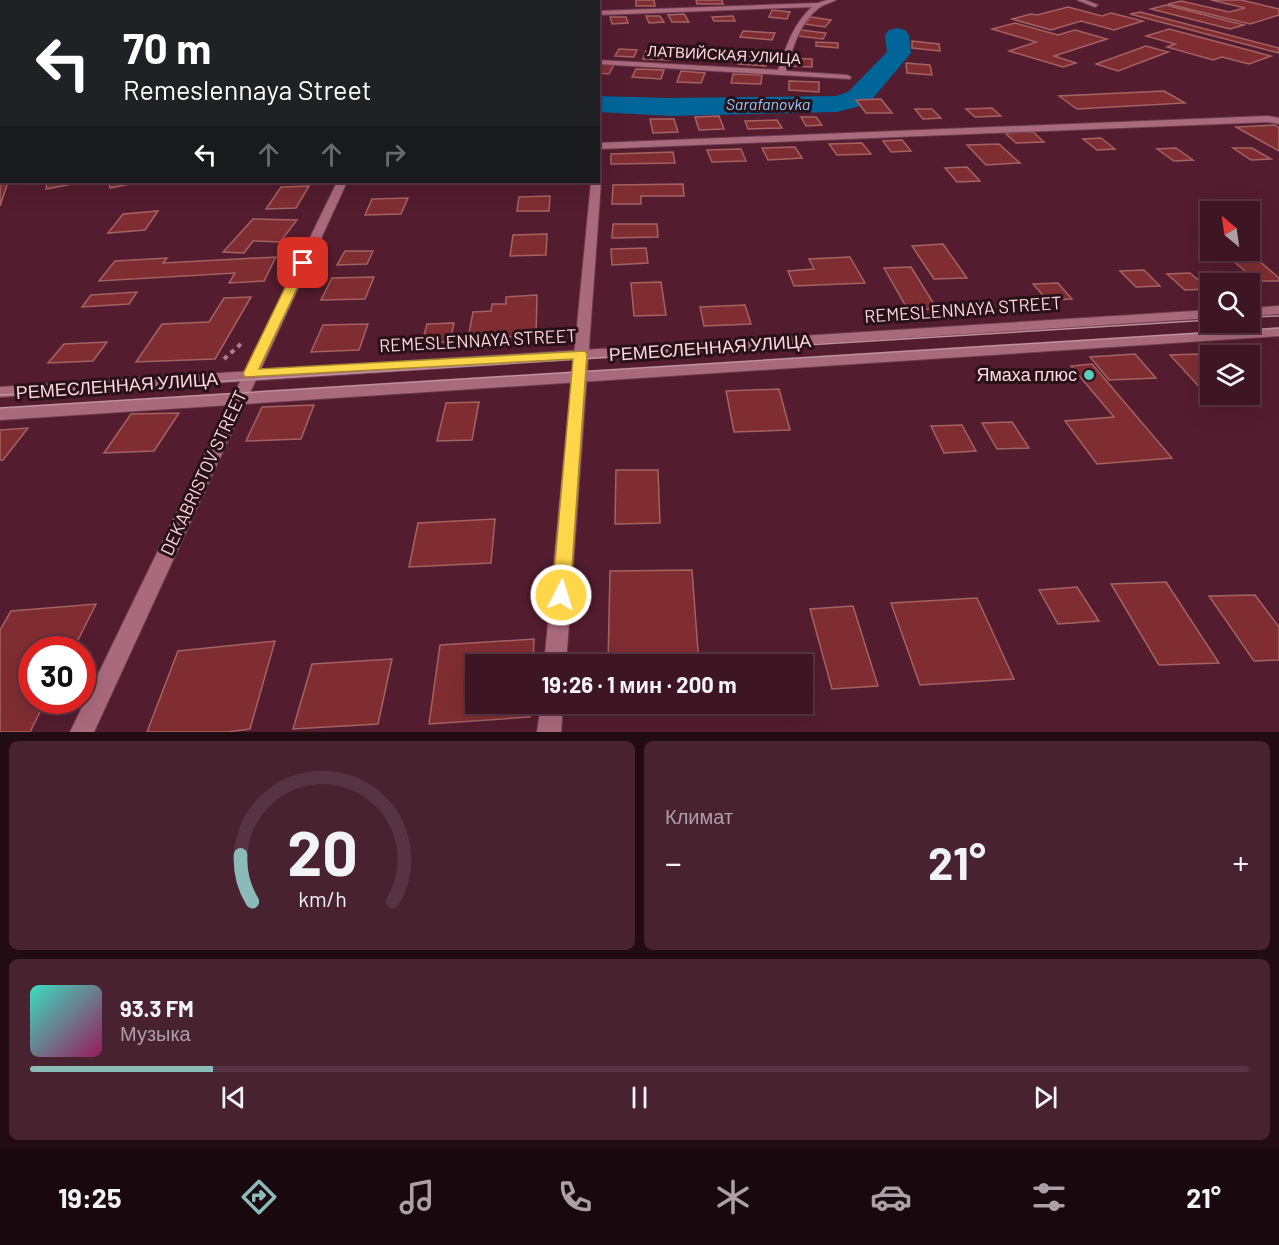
<!DOCTYPE html>
<html lang="ru">
<meta charset="utf-8">
<style>
:root{--surface:#3e1523;--page:#492230;--text:#f1f3f6;--muted:#ad9fa6;--line:#573441;--accent:#8bbbb9}
body{margin:0;font-family:Barlow,sans-serif;background:var(--page);color:var(--text);height:100vh;display:flex;flex-direction:column;font-size:22px;white-space:nowrap}
*{box-sizing:border-box;margin:0}
p{font-size:20px;color:var(--muted)}
.icon{flex:none;width:33px;height:33px;fill:none;stroke:currentColor;stroke-width:2;stroke-linecap:round;stroke-linejoin:round}
.map{position:relative;height:732px;overflow:hidden}
.panel{display:flex;flex-direction:column;gap:9px;padding:9px;background:#220c13;flex:1}
.panel>*{flex:none}
.banner{position:absolute;left:0px;top:0px;width:600px;height:183px;box-shadow:0 6px 24px #0002,0 0 0 2px var(--line);background:#202124;color:#fff;overflow:hidden}
.needle{width:39px;rotate:331deg}
.fabs{position:absolute;left:1200px;top:201px;display:grid;gap:12px}
.fabs a{display:grid;place-items:center;width:60px;height:60px;border-radius:0px;background:var(--surface);box-shadow:0 6px 24px #0002,0 0 0 2px var(--line);font-size:30px}
.speed{position:absolute;left:18px;top:636px;display:flex;gap:12px;font-size:30px;font-weight:700;text-align:center}
.speed>*{display:grid;place-content:center;width:78px;height:78px;border-radius:50%;background:var(--surface);box-shadow:0 6px 24px #0002,0 0 0 2px var(--line);line-height:1}
.speed .limit{border:9px solid #d22;background:#fff;color:#111}
.pin{position:absolute;display:grid;place-items:center;width:51px;height:51px;color:#fff;margin:-26px;border-radius:12px;box-shadow:0 3px 9px #0006}
.me{position:absolute;width:66px;margin:-33px;rotate:5deg;stroke-linejoin:round;filter:drop-shadow(0 0 4px #0008)}
.turn{display:flex;align-items:center;gap:21px;height:126px;padding:0 24px;font-size:27px}
.turn .icon{width:78px;height:78px;stroke-width:2.5}
.turn b{display:block;font-size:42px;line-height:51px}
.lanes{display:flex;align-items:center;height:57px;padding:0 24px;background:#0003;justify-content:center;gap:30px;direction:ltr}
.lanes .off{opacity:.35}
.big{font-size:45px;font-weight:700;line-height:1.1}
.panel .card{flex:1;display:flex;flex-direction:column;justify-content:center;gap:9px;min-width:0;padding:0 21px;border-radius:9px;background:var(--page)}
.panel .dial{align-items:center;gap:0}
.dial svg{height:156px;overflow:visible;fill:none;stroke:var(--line);stroke-width:7;stroke-linecap:round;text-anchor:middle}
.dial text{fill:var(--text);stroke:none}
.song{display:flex;align-items:center;gap:18px}
.cover{width:72px;height:72px;border-radius:9px;background:linear-gradient(135deg,hsl(170 70% 55%),hsl(330 70% 35%))}
.played{height:6px;border-radius:3px;background:linear-gradient(90deg,var(--accent) 15%,var(--line) 15%)}
.keys{display:flex;justify-content:space-around;direction:ltr}
.heat{display:flex;justify-content:space-between;align-items:center;font-size:33px;direction:ltr}
.panel .tiles{flex:1;display:grid;gap:9px;grid-template-columns:1fr 1fr}
.card:last-child{grid-column:span 2}
.trip{position:absolute;left:465px;top:654px;width:348px;height:60px;border-radius:0px;background:var(--surface);box-shadow:0 6px 24px #0002,0 0 0 2px var(--line);font-weight:700;line-height:60px;text-align:center}
.tab-bar{display:flex;height:96px;justify-content:space-around;align-items:center;background:#19080e;color:var(--muted)}
.tab-bar .icon{width:42px;height:42px}
.tab-bar .current{color:var(--accent)}
.tab-bar b{font-size:27px;color:var(--text)}
.map>svg:first-child{display:block}
.lines{fill:none;stroke-linecap:round;stroke-linejoin:round}
.river{fill:#006599;fill-rule:evenodd}
.building{fill:#7f2d31;stroke:#a46362;stroke-width:1.5}
.lane-casing{stroke:#6e3d50;stroke-width:2}
.street-casing{stroke:#6e3d50;stroke-width:2}
.secondary-casing{stroke:#6e3d50;stroke-width:2}
.path{stroke:#ad7f8d;stroke-width:4;stroke-dasharray:4.5 4.5;stroke-linecap:butt}
.lane{fill:#aa6a7d;fill-rule:evenodd}
.street{fill:#aa6a7d;fill-rule:evenodd}
.secondary{fill:#aa6a7d;fill-rule:evenodd}
.tram{stroke:#bd919e;stroke-width:1.5}
.route{fill:#ffd54a;stroke:#a68a30;stroke-width:1.5}
.poi-dot{fill:#5bcebb;stroke:#291119;stroke-width:2}
.labels{text-anchor:middle;stroke-width:6;stroke-linejoin:round;paint-order:stroke}
.far-street-label{font-size:15px;fill:#fdd8e1;stroke:#291119}
.far-water-label{font-size:16px;font-style:italic;fill:#91ccf7;stroke:#291119}
.street-label{font-size:18px;fill:#fdd8e1;stroke:#291119}
.poi-label{font-size:18px;fill:#fdd8e1;stroke:#291119;text-anchor:end}
</style>
<div class="map">
<svg width="1279" height="732" viewBox="0 0 1279 732">
<rect width="100%" height="100%" fill="#531c2f"/>
<g class="lines">
<g class="river">
<path d="M897,28L905,30L909,35L911,53L868,104L837,112L670,116L598,112V96L670,98L836,96L848,92L887,52L885,35L889,30Z"/>
<path d="M0,162L2,182H6L0,183Z"/>
</g>
</g>
<g class="building">
<path d="M636,0H654L655,6H636Z"/>
<path d="M696,0H722L723,4H697Z"/>
<path d="M1211,0H1241L1279,9V15L1250,24L1168,4L1181,1L1229,12L1245,8Z"/>
<path d="M1166,5L1244,25L1230,29L1151,9Z"/>
<path d="M1068,7L1102,16L1111,13L1143,21L1114,30L1081,21L1051,30L1012,19L1031,14L1037,15Z"/>
<path d="M772,10L790,12L787,19L769,17Z"/>
<path d="M1140,12L1279,48V53L1130,14Z"/>
<path d="M684,14L689,22H672L668,15Z"/>
<path d="M646,16H660L664,22L649,23Z"/>
<path d="M733,16L735,21H714L712,17Z"/>
<path d="M610,17H626L628,23L612,24Z"/>
<path d="M811,17L831,20L825,27L805,24Z"/>
<path d="M1015,23L1058,35L1075,30L1107,39L1054,56L1076,63L1063,67L1009,51L1036,42L992,29Z"/>
<path d="M1169,29L1271,56L1249,64L1222,57L1213,60L1167,47L1175,44L1146,36Z"/>
<path d="M801,30L826,33L823,39L797,36Z"/>
<path d="M743,31L775,33L772,40L740,37Z"/>
<path d="M912,41L939,44L940,51L912,48Z"/>
<path d="M816,42L838,43V48L816,46Z"/>
<path d="M1146,46L1168,52L1118,71L1096,64Z"/>
<path d="M619,49L637,50L634,57L615,56Z"/>
<path d="M646,51L673,53L670,60L643,59Z"/>
<path d="M739,56L768,58L766,66L738,64Z"/>
<path d="M790,58L812,59V67L790,66Z"/>
<path d="M906,63L930,65L932,75L907,73Z"/>
<path d="M598,64L614,65L609,74L598,73Z"/>
<path d="M636,69L664,70L661,79L632,77Z"/>
<path d="M681,71L705,73L701,83L677,82Z"/>
<path d="M733,74L762,75L761,84L731,83Z"/>
<path d="M789,81L819,82V92L789,90Z"/>
<path d="M1164,91L1185,103L1077,109L1059,96Z"/>
<path d="M881,99L892,113H866L856,100Z"/>
<path d="M992,108L1001,116L975,117L966,109Z"/>
<path d="M915,109H932L941,118L923,119Z"/>
<path d="M719,116L724,129L699,130L695,117Z"/>
<path d="M801,117H816L822,125L806,126Z"/>
<path d="M650,119H674L678,132L653,133Z"/>
<path d="M777,120L782,128L748,129L745,121Z"/>
<path d="M1275,125L1279,128V151L1236,127Z"/>
<path d="M1033,132L1044,142L1016,143L1005,133Z"/>
<path d="M1101,138L1115,149L1097,150L1083,139Z"/>
<path d="M902,140L911,151L891,152L883,141Z"/>
<path d="M862,143L871,154L837,155L829,144Z"/>
<path d="M999,144L1020,163L986,165L967,145Z"/>
<path d="M795,147L802,158L768,160L762,148Z"/>
<path d="M1176,148L1193,160L1174,161L1157,149Z"/>
<path d="M1233,148H1252L1271,159L1251,160Z"/>
<path d="M741,149L746,161L712,162L707,150Z"/>
<path d="M673,152L675,163L611,164V154Z"/>
<path d="M967,167L980,181L957,182L945,168Z"/>
<path d="M2,180L8,182L0,206V181Z"/>
<path d="M47,182H83L46,189Z"/>
<path d="M109,182H140L110,188Z"/>
<path d="M683,184L684,196H641V204H612L613,185Z"/>
<path d="M309,186L296,208L266,209L281,187Z"/>
<path d="M550,196L549,211H517L519,197Z"/>
<path d="M408,198L401,214L365,215L372,199Z"/>
<path d="M158,211L145,230L108,233L123,214Z"/>
<path d="M253,219L297,220L280,242L253,241L244,253L223,252Z"/>
<path d="M613,224H657L658,237L612,238Z"/>
<path d="M547,234L546,255L510,256L513,235Z"/>
<path d="M943,244L967,278L934,279L912,246Z"/>
<path d="M646,248L648,263L612,265L611,249Z"/>
<path d="M345,251H373L367,264L337,265Z"/>
<path d="M1251,254L1279,278V281H1257L1226,255Z"/>
<path d="M276,257L264,281L229,283L235,273L99,281L115,261L167,258L163,263Z"/>
<path d="M850,257L865,283L794,286L788,271L814,269L809,259Z"/>
<path d="M911,267L937,309L908,310L884,268Z"/>
<path d="M1144,270L1160,286L1136,287L1120,271Z"/>
<path d="M1190,273L1209,289L1185,290L1167,274Z"/>
<path d="M374,277L365,299L321,300L332,278Z"/>
<path d="M661,282L666,315L634,316L631,283Z"/>
<path d="M1058,283L1072,299L1047,300L1033,284Z"/>
<path d="M137,292L129,304L82,307L91,295Z"/>
<path d="M537,295L536,335L468,339L473,312L491,311L492,304H506V297Z"/>
<path d="M251,297L215,359L136,362L162,324L209,322L224,298Z"/>
<path d="M745,305L751,324L704,326L700,307Z"/>
<path d="M454,323L450,342L422,343L427,324Z"/>
<path d="M368,324L359,350L311,352L323,325Z"/>
<path d="M107,342L93,361L48,363L64,344Z"/>
<path d="M1135,354L1156,378L1109,380L1090,357Z"/>
<path d="M1197,354L1210,368V391H1203L1170,355Z"/>
<path d="M1092,364L1172,458L1097,464L1065,421L1114,417L1071,366Z"/>
<path d="M779,389L790,430L734,432L726,391Z"/>
<path d="M479,402L472,440L437,441L446,403Z"/>
<path d="M314,405L301,439L246,441L262,407Z"/>
<path d="M179,413L154,451L104,453L131,414Z"/>
<path d="M1012,422L1029,448L997,449L982,423Z"/>
<path d="M962,425L976,451L944,453L931,426Z"/>
<path d="M28,428L3,460H0V430Z"/>
<path d="M616,470H658L660,523L615,524Z"/>
<path d="M495,519L491,563L409,567L418,523Z"/>
<path d="M692,570L699,664H608L610,571Z"/>
<path d="M1166,582L1219,663L1159,665L1111,584Z"/>
<path d="M1077,587L1099,621L1058,624L1039,590Z"/>
<path d="M1255,595L1279,627V660L1254,661L1209,596Z"/>
<path d="M977,598L1014,679L920,685L891,603Z"/>
<path d="M96,604L73,650H32V700H46L30,732H0V630L11,611Z"/>
<path d="M853,606L878,686L832,689L810,609Z"/>
<path d="M534,639L533,664H476V704H531L530,717L429,724L440,645Z"/>
<path d="M275,641L250,729L227,732H147L178,651Z"/>
<path d="M392,659L378,724L293,729L312,664Z"/>
</g>
<g class="lines">
<defs>
<path id="lane" d="M1077,0H1085L1098,5L1095,7Z"/>
<g id="street">
<path d="M126,0H134L124,2Z"/>
<path d="M827,0H836C831,3 824,4 819,8C799,23 793,48 786,71L847,75L851,77L850,79L598,64V60L778,70C786,47 793,24 812,7L598,15V11L818,3Z"/>
<rect x="0" y="70" width="2" height="4"/>
<path d="M1268,116L1279,118V124L1268,122L598,149V143Z"/>
<path d="M2,127V133L0,134V128Z"/>
<rect x="0" y="162" width="2" height="6"/>
<path d="M598,179L601,182L566,664H544L591,182H598Z"/>
<path d="M337,182H347L94,732H70Z"/>
<path d="M541,704H563L561,732H537Z"/>
</g>
<g id="secondary">
<path d="M1279,306V314L1250,316V308Z"/>
<path d="M1210,310V318L0,397V387Z"/>
<path d="M1279,328V336L0,420V408Z"/>
</g>
</defs>
<use href="#lane" class="lane-casing"/>
<use href="#street" class="street-casing"/>
<use href="#secondary" class="secondary-casing"/>
<path class="path" d="M224,359L241,344"/>
<use href="#lane" class="lane"/>
<use href="#street" class="street"/>
<use href="#secondary" class="secondary"/>
<g class="tram">
<path d="M1250,317L1279,316"/>
<path d="M0,395L1210,320"/>
<path d="M0,408L1279,328"/>
</g>
</g>
<path class="route" d="M303,259L309,263L259,369L585,351L587,354L570,595L568,601L561,603L555,601L552,595L573,359L245,377L243,374L297,263Z"/>
<circle class="poi-dot" cx="1089" cy="375" r="6"/>
<g class="labels">
<g class="far-street-label">
<text transform="translate(724 55) rotate(3)" y="5">ЛАТВИЙСКАЯ УЛИЦА</text>
</g>
<g class="far-water-label">
<text x="768" y="110">Sarafanovka</text>
</g>
<g class="street-label">
<text transform="translate(963 310) rotate(-4)" y="6">REMESLENNAYA STREET</text>
<text transform="translate(478 341) rotate(-3)" y="6">REMESLENNAYA STREET</text>
<text transform="translate(710 348) rotate(-4)" y="6">РЕМЕСЛЕННАЯ УЛИЦА</text>
<text transform="translate(117 386) rotate(-4)" y="6">РЕМЕСЛЕННАЯ УЛИЦА</text>
<text transform="translate(204 473) rotate(-65)" y="6">DEKABRISTOV STREET</text>
</g>
<g class="poi-label">
<text x="1077" y="381">Ямаха плюс</text>
</g>
</g>
</svg>
<div class="fabs">
<a><svg class="needle" viewBox="-14 -14 28 28"><path d="M0-13l5 13h-10z" fill="#e53935"/><path d="M0 13l5-13h-10z" fill="#ad9fa6"/></svg></a>
<a><svg class="icon" aria-label="search" viewBox="0 0 24 24"><circle cx="10" cy="10" r="6"/><path d="M15 15l6 6"/></svg></a>
<a><svg class="icon" aria-label="layers" viewBox="0 0 24 24"><path d="M12 4l9 5-9 5-9-5zM3 14l9 5 9-5"/></svg></a>
</div>
<div class="speed"><div class="limit">30</div></div>
<div class="pin" style="left:303px;top:263px;background:#d93025"><svg class="icon" aria-label="arrive" viewBox="0 0 24 24"><path d="M6 21V4h12l-3 4 3 4H6"/></svg></div>
<svg class="me" style="left:561px;top:595px" viewBox="-20 -20 40 40"><circle r="17" fill="#ffd54a" stroke="#fff" stroke-width="3"/><path d="M0-11L8 9 0 5-8 9z" fill="#fff"/></svg>
<div class="trip">19:26 · 1 мин · 200 m</div>
<div class="banner">
<div class="turn"><svg class="icon" aria-label="left" viewBox="0 0 24 24"><path d="M17 20v-9H6M10 6l-5 5 5 5"/></svg><div><b>70 m</b>Remeslennaya Street</div></div>
<div class="lanes"><svg class="icon" aria-label="left" viewBox="0 0 24 24"><path d="M17 20v-9H6M10 6l-5 5 5 5"/></svg><svg class="icon off" aria-label="ahead" viewBox="0 0 24 24"><path d="M12 20V5M6 11l6-6 6 6"/></svg><svg class="icon off" aria-label="ahead" viewBox="0 0 24 24"><path d="M12 20V5M6 11l6-6 6 6"/></svg><svg class="icon off" aria-label="right" viewBox="0 0 24 24"><path d="M7 20v-9h11M14 6l5 5-5 5"/></svg></div>
</div>
</div>
<section class="panel">
<div class="tiles">
<div class="card dial"><svg viewBox="0 0 100 80">
<path d="M14 69A42 42 0 1 1 86 69"/>
<path d="M14 69A42 42 0 0 1 8 45" stroke="#8bbbb9"/>
<text x="50" y="56" font-size="32" font-weight="700">20</text>
<text x="50" y="72" font-size="11">km/h</text>
</svg></div>
<div class="card"><p>Климат</p>
<div class="heat"><a>−</a><b class="big">21°</b><a>+</a></div>
</div>
<div class="card">
<div class="song"><i class="cover"></i><div><b>93.3 FM</b><p>Музыка</p></div></div>
<div class="played"></div>
<div class="keys"><svg class="icon" aria-label="previous" viewBox="0 0 24 24"><path d="M18 5L8 12l10 7zM5 5v14"/></svg><svg class="icon" aria-label="pause" viewBox="0 0 24 24"><path d="M8 5v14M16 5v14"/></svg><svg class="icon" aria-label="next" viewBox="0 0 24 24"><path d="M6 5l10 7-10 7zM19 5v14"/></svg></div>
</div>
</div>
</section>
<nav class="tab-bar">
<b>19:25</b>
<svg class="icon current" aria-label="directions" viewBox="0 0 24 24"><path d="M12 3l9 9-9 9-9-9zM9 14v-3h6M13 9l2 2-2 2"/></svg>
<svg class="icon" aria-label="music" viewBox="0 0 24 24"><path d="M9 18V5l10-2v13"/><circle cx="6" cy="18" r="3"/><circle cx="16" cy="16" r="3"/></svg>
<svg class="icon" aria-label="phone" viewBox="0 0 24 24"><path d="M5 4h4l2 5-3 2q2 4 5 5l2-3 5 2v4C11 20 4 13 5 4z"/></svg>
<svg class="icon" aria-label="climate" viewBox="0 0 24 24"><path d="M12 3v18M4 7l16 10M4 17L20 7"/></svg>
<svg class="icon" aria-label="car" viewBox="0 0 24 24"><path d="M5 17H2v-5l4-1 3-4h7l3 4 3 1v5h-3M9 17h6M6 11h13"/><circle cx="7" cy="17" r="2"/><circle cx="17" cy="17" r="2"/></svg>
<svg class="icon" aria-label="filters" viewBox="0 0 24 24"><path d="M4 7h16M4 17h16"/><circle cx="9" cy="7" r="2"/><circle cx="15" cy="17" r="2"/></svg>
<b>21°</b>
</nav>
